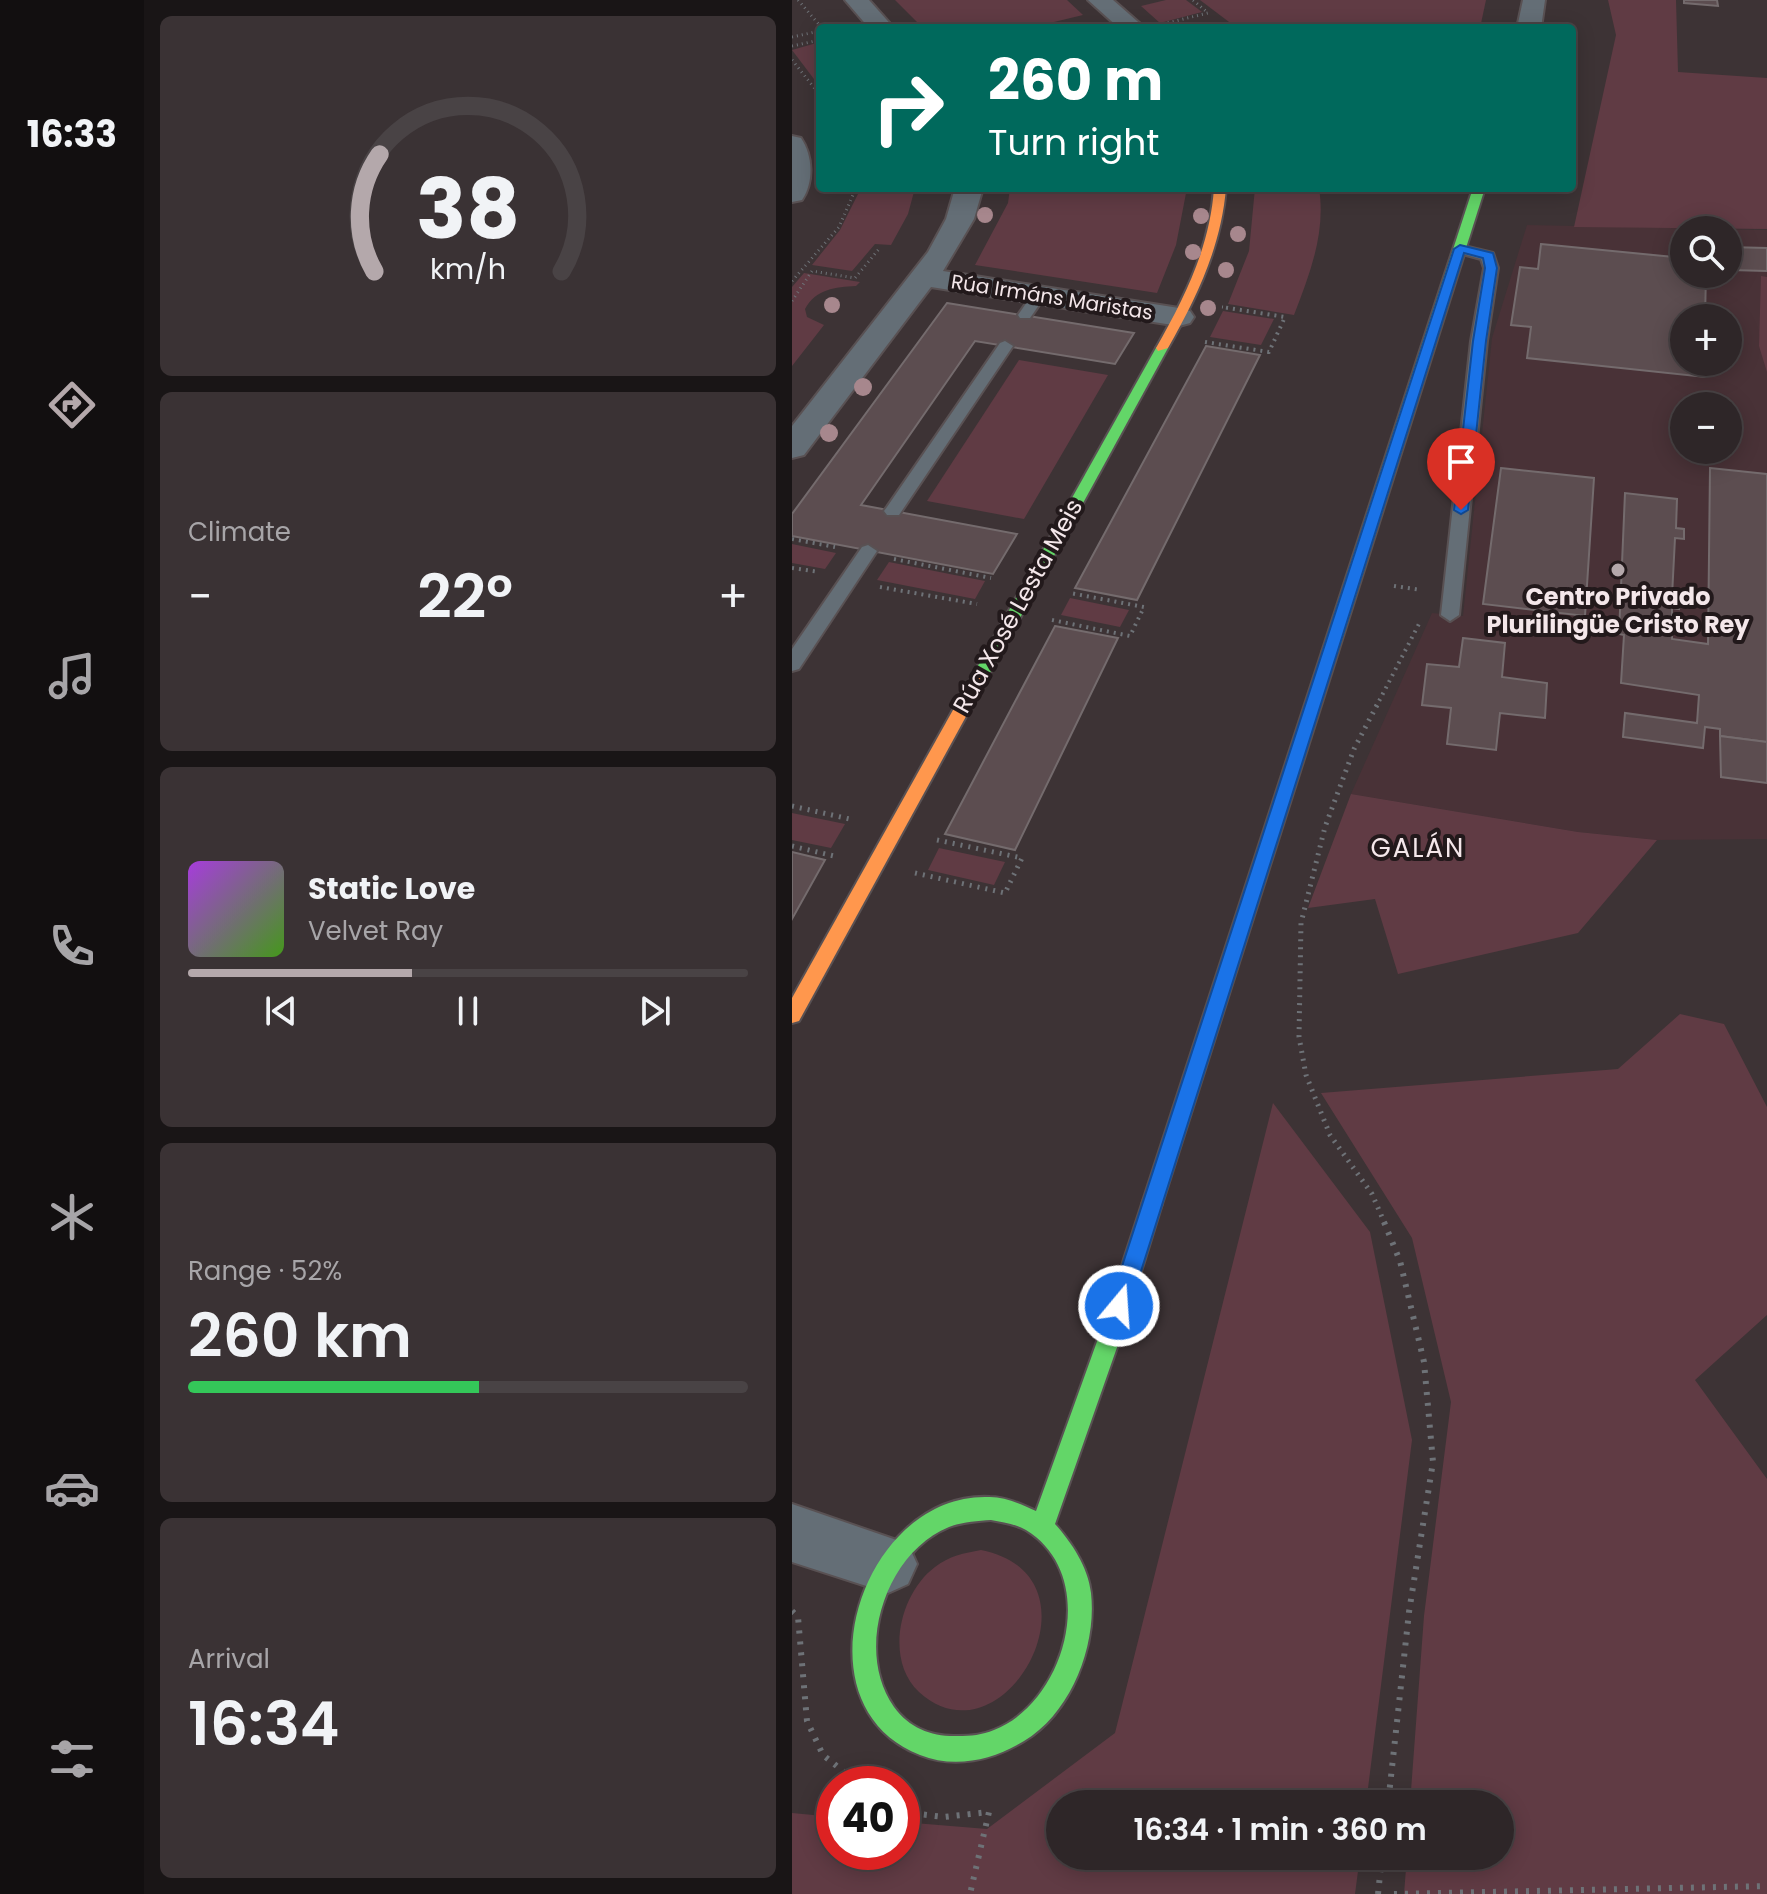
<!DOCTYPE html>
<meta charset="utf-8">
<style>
:root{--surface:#2e2628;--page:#3a3234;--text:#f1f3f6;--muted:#a7a5a8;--line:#494345;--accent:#b4a8ab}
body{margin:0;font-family:Poppins,sans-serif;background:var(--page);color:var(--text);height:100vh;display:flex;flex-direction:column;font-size:30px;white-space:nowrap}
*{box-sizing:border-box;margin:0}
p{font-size:26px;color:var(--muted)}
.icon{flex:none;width:44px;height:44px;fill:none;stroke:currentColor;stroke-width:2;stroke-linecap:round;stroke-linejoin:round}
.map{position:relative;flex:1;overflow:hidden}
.sheet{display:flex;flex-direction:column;gap:16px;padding:16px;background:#191516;width:648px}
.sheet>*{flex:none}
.hud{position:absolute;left:24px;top:24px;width:760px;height:168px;border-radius:8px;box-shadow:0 4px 20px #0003,0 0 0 2px var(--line);background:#00695c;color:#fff;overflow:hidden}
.buttons{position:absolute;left:878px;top:216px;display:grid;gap:16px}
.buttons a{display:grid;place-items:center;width:72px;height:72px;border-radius:50%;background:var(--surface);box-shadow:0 4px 20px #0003,0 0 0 2px var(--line);font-size:40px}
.speed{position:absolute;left:24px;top:1766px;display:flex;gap:16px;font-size:40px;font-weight:700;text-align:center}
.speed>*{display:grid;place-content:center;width:104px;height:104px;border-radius:50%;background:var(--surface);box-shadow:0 4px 20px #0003,0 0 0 2px var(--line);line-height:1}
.speed .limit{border:12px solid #d22;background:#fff;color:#111}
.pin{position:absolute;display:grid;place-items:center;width:68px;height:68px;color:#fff;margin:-82px -34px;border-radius:50% 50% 50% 0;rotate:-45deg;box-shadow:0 0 8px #0007}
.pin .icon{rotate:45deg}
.me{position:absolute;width:88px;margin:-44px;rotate:18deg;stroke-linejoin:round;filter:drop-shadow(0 0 6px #0008)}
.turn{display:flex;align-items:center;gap:28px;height:168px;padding:0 40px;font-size:36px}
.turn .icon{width:104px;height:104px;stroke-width:2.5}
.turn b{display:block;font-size:56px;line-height:68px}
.big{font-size:60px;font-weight:600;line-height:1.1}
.sheet .widget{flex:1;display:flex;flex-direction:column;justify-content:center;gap:12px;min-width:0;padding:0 28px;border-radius:12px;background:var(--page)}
.sheet .dial{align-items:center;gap:0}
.dial svg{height:208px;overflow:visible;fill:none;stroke:var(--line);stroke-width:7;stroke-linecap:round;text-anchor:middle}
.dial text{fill:var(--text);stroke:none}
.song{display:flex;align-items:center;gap:24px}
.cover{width:96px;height:96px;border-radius:12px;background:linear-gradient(135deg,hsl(280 70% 55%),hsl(100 70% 35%))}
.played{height:8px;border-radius:4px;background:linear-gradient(90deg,var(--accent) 40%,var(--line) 40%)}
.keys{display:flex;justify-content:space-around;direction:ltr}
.heat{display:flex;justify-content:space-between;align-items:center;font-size:44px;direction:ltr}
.charge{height:12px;border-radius:6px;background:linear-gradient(90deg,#34c759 52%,var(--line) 0)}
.trip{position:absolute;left:254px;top:1790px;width:468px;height:80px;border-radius:40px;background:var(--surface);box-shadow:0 4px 20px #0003,0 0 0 2px var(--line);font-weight:600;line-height:80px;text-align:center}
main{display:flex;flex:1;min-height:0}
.dock{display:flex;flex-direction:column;width:144px;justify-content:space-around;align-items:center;background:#120f10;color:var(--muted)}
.dock .icon{width:56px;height:56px}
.dock .on{color:var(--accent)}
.dock b{font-size:36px;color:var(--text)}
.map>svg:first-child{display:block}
.built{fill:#493237;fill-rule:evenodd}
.green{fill:#603b44}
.building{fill:#5c4d50;stroke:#746b6d;stroke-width:2}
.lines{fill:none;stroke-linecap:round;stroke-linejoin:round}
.lane-casing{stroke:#595153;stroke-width:4}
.street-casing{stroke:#595153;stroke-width:4}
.fast-casing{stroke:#595153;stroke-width:4}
.slow-casing{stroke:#595153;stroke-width:4}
.jam-casing{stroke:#595153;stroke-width:4}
.path-far3{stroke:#6e7277;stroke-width:3;stroke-dasharray:1 4;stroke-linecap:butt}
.path-far2{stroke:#6e7277;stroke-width:4;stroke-dasharray:2 5;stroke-linecap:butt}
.path-far1{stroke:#6e7277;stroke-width:5;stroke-dasharray:2 6;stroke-linecap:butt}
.path{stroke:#6e7277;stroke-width:6;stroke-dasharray:3 8;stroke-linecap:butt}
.lane{fill:#646e76;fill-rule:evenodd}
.street{fill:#646e76;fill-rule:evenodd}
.fast{fill:#63d668;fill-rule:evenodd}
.slow{fill:#ff974d;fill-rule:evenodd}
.jam{fill:#b3261e;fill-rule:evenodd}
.tree{fill:#a7878d}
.route{fill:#1a73e8;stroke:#114b97;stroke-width:2}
.poi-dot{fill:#b4a8ab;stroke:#22191b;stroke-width:3}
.labels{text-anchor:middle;stroke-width:8;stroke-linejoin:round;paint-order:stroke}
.far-street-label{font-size:20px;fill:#f4e7ea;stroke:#22191b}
.poi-label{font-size:24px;font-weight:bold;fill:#f4e7ea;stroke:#22191b}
.street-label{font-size:24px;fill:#f4e7ea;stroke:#22191b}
.neighbourhood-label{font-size:26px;letter-spacing:2px;fill:#f4e7ea;stroke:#22191b}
</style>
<main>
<nav class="dock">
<b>16:33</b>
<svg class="icon on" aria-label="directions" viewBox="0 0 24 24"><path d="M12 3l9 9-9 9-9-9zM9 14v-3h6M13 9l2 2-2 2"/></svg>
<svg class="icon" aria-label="music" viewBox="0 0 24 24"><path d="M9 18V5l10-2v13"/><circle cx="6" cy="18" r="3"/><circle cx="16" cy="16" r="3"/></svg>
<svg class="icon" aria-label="phone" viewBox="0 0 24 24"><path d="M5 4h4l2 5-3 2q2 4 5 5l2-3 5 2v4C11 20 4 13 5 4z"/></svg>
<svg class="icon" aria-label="climate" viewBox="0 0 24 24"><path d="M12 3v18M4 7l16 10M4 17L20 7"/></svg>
<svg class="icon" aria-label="car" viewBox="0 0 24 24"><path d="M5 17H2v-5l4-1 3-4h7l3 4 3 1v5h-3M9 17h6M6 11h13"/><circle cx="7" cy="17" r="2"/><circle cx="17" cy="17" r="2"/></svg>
<svg class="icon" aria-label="filters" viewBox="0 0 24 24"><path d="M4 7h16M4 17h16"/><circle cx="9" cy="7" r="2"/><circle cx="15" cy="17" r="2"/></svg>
</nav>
<section class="sheet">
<div class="widget dial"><svg viewBox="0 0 100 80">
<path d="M14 69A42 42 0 1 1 86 69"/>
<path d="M14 69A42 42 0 0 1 16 24" stroke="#b4a8ab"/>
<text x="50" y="56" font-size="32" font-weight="700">38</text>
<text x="50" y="72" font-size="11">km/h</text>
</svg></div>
<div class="widget"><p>Climate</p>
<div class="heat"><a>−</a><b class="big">22°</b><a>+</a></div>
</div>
<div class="widget">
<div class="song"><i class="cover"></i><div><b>Static Love</b><p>Velvet Ray</p></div></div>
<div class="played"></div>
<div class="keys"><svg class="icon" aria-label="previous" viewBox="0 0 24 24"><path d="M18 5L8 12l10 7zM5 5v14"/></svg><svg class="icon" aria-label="pause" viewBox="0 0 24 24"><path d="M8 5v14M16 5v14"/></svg><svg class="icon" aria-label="next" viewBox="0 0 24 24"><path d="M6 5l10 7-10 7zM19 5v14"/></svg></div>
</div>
<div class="widget"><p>Range · 52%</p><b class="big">260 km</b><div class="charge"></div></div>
<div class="widget"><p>Arrival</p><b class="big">16:34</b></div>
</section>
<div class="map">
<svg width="975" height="1894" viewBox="0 0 975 1894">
<rect width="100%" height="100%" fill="#3d3335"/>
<path class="built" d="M735,225L975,230V839L865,840L786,832L559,794L640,613L671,616L700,338ZM892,230H936V274H892ZM892,318H936V362H892ZM892,406H936V450H892Z"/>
<g class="green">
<path d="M103,0H275L291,15L237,28H131Z"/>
<path d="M374,0H394L410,12L368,23L349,6Z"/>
<path d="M408,0H694L688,28H445Z"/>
<path d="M816,0H884L886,72L975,78V229L782,227L824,35Z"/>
<path d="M28,42V87L0,50Z"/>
<path d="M69,188H123L116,214L99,245L83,244L60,271L20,265L48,230Z"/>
<path d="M218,188H395L384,245L365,293L183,265L216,203Z"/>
<path d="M463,188H527C534,233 518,273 502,315L436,304L457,251Z"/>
<path d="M12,273L68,282L64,286C43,287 24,289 13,309L15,317L32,325L0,366V287Z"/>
<path d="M969,276L975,277V372L967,346Z"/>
<path d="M431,311L482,319L469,345L418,337Z"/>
<path d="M227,360L316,375L232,519L135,501Z"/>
<path d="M0,544L44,553L33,569L0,563Z"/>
<path d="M97,562L193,581L183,599L85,580Z"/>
<path d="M278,598L337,610L328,627L269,615Z"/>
<path d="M559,794L786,832L865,840L786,933L606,974L583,899L516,908Z"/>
<path d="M0,813L53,824L39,848L0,840Z"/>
<path d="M147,848L213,862L202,885L136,870Z"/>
<path d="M888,1014L932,1024L975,1107V1315L903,1380L975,1479V1894H612L615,1856H708V1804H618L632,1616L659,1402L620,1238L529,1093L826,1069Z"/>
<path d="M481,1103L578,1232L620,1440L574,1804H268V1856H568L563,1894H0V1813L42,1817V1852H110V1822L195,1829L323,1733Z"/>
<path d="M189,1550C319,1576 212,1770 127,1692C92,1659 108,1593 143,1567C157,1556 172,1553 189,1550Z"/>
</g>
<g class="building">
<path d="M892,0H925L926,6L892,3Z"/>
<path d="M749,244L892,258V274H914L913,318H892V362H913V377L735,358L739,327L719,325L728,267L746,269Z"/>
<path d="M936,247L975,248V271L939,270Z"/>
<path d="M155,303L342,333L323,364L183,341L69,505L225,534L201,574L0,536V514Z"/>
<path d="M414,346L468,355L345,600L283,588Z"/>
<path d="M709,468L802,478L793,616L691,604Z"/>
<path d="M918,468L975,474V742L928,736V729L913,727L911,748L831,737L833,713L905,723L907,695L829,683L832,635L827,634L833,493L885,499L884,528L892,529V539L883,538L880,596L888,597L887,609L880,608V639L916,644Z"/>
<path d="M263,626L326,638L223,850L153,834Z"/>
<path d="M671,638L713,643L710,677L755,683L753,718L708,713L704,750L655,744L659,708L630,705L635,664L667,667Z"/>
<path d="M928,736L975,742V783L929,777Z"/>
<path d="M0,852L33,860L0,919Z"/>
</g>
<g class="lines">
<defs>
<g id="lane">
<path d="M668,245L701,253L706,268L695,341L667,615L658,621L649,615L679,341L692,268L689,259L663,252V246Z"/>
<path d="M247,291L254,295L238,318H228L226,315L242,292Z"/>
<path d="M213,341L221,346L107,515H95L92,511L95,507L208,343Z"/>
<path d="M76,545L85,551L7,669L0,671V649L70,547Z"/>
</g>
<g id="street">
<path d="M53,0H77L102,28H77Z"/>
<path d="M296,0H321L353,28H327Z"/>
<path d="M731,0H753L749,28H725Z"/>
<path d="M0,136L9,138C21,156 22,182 10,200L0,202Z"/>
<path d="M163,188H191L182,219L151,271L387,308L398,311L402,317L398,323L387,326L139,287L12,455L0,458V426L136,252L154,219Z"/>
<path d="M0,1504L116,1544L125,1564L116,1584L96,1593L0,1562Z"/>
</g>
<g id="fast">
<path d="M681,188H693L546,652L538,657L533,656L530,652Z"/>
<path d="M370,344L376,348L194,680L186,686L180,684L178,680L364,348Z"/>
<path d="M360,1194L367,1197L370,1204L329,1336L263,1524C280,1543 296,1567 299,1593C305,1646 279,1713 232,1741C201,1760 163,1769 128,1755C0,1705 71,1491 198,1497C214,1497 231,1505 244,1511L307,1336L350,1204L353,1197ZM199,1520C211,1522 223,1524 234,1530C309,1576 274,1702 202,1730C190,1735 179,1736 166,1736C141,1737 118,1729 102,1707C62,1651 93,1553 157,1527C170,1522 185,1521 199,1520Z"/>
</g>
<g id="slow">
<path d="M422,188H434C429,247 405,297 376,348L366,351L364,348C393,297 418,247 422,188Z"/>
<path d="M186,674L194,680L7,1021L0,1023V998L180,676Z"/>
</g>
<path id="jam" d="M538,647L546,652L370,1204L367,1211L360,1214L353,1211L350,1204L530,652Z"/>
</defs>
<use href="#lane" class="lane-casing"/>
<use href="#street" class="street-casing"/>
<use href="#fast" class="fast-casing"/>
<use href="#slow" class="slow-casing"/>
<use href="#jam" class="jam-casing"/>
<g class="path-far3">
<path d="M6,0L30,28"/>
<path d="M371,24L416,13L401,0"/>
<path d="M0,37L28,31"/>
<path d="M0,46L28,40"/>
<path d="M0,60L28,95"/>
<path d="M0,281L47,227L64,188"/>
<path d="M0,301L20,271L63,278L87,249"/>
<path d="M430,307L439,308"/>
</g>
<g class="path-far2">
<path d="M413,342L477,352L493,317L430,307"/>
<path d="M0,539L43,547"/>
<path d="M102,559L199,578"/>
<path d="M0,568L27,572"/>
<path d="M602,586L629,590"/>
<path d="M88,587L185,604"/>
<path d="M260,620L338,636L352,607L278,593"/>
<path d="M584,707L629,620"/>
</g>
<g class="path-far1">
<path d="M585,705L562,749L533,827L509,923L507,1037L514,1075L538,1135L580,1194L593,1224"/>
<path d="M0,806L62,820"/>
<path d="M0,846L42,856"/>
<path d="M123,873L213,893L230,858L145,840"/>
</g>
<g class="path">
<path d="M592,1222L608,1261L632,1362L641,1462L617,1612L596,1804"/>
<path d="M0,1611L6,1617L15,1721L31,1755L67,1784"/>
<path d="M110,1812L152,1817L197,1812L178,1894"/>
<path d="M586,1894L590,1856"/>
<path d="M602,1894L975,1886"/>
</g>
<use href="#lane" class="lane"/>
<use href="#street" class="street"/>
<use href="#fast" class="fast"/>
<use href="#slow" class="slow"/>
<use href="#jam" class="jam"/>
</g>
<g class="tree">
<circle cx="193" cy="215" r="8"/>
<circle cx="409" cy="216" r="8"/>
<circle cx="446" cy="234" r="8"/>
<circle cx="401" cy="252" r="8"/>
<circle cx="434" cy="270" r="8"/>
<circle cx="40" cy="305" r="8"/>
<circle cx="416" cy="308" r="8"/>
<circle cx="71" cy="387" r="9"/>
<circle cx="37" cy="433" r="9"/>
</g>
<path class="route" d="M668,245L701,253L705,268L694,341L676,510L669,514L662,510L681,341L693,268L691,258L672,253L338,1306L335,1314L327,1317L320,1314L317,1306L662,249Z"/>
<circle class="poi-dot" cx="826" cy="570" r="8"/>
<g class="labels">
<g class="far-street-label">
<text transform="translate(260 297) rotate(9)" y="7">Rúa Irmáns Maristas</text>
</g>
<g class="poi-label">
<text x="826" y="605">Centro Privado<tspan x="826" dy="28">Plurilingüe Cristo Rey</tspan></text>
</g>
<g class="street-label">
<text transform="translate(226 606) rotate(-61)" y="8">Rúa Xosé Lesta Meis</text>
</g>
<g class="neighbourhood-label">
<text x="626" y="857">GALÁN</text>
</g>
</g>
</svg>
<div class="buttons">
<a><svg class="icon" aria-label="search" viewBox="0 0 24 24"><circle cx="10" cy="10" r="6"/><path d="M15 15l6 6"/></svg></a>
<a>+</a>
<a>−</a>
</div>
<div class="speed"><div class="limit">40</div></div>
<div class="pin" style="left:669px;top:510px;background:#d93025"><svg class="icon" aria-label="arrive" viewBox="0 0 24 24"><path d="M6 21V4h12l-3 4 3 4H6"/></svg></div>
<svg class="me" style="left:327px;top:1306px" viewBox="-20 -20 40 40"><circle r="17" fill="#1a73e8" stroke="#fff" stroke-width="3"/><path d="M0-11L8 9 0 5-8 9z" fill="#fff"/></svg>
<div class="trip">16:34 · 1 min · 360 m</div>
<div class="hud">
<div class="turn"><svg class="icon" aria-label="right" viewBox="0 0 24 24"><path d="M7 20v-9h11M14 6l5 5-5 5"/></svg><div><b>260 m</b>Turn right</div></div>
</div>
</div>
</main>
